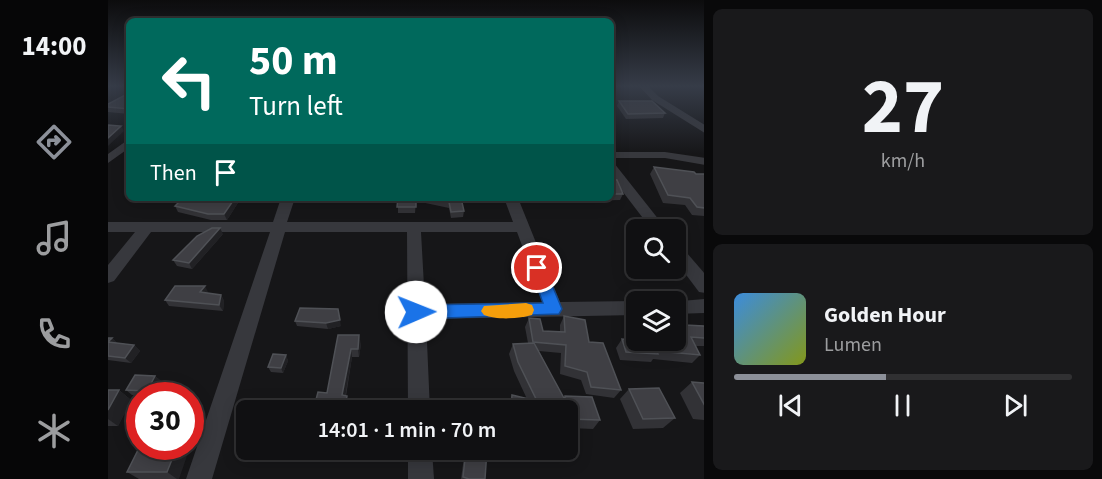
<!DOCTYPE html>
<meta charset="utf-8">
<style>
:root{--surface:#101012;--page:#19191b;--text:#f1f3f6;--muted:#9c9d9f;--line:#303032;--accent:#8c9099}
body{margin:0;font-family:"Source Sans 3",sans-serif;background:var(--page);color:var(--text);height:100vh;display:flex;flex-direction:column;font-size:22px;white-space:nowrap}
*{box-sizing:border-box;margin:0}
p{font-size:20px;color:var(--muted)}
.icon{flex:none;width:33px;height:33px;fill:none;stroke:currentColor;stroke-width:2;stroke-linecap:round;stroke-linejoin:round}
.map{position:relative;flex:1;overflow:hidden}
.side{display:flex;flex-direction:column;gap:9px;padding:9px;background:#09090a;width:398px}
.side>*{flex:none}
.top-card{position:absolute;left:18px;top:18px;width:488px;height:183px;border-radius:9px;box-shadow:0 3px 15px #0003,0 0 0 2px var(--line);background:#00695c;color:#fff;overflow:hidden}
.buttons{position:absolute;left:518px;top:219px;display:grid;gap:12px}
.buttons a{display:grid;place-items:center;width:60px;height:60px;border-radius:9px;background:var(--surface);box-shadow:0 3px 15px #0003,0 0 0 2px var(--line);font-size:30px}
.speed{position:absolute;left:18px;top:382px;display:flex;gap:12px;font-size:30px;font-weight:700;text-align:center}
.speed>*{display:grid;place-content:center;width:78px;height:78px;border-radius:50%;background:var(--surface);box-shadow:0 3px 15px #0003,0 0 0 2px var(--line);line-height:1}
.speed .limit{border:9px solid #d22;background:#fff;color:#111}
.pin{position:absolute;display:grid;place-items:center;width:51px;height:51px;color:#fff;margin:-26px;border:3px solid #fff;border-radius:50%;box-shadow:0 2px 6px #0007}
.me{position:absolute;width:66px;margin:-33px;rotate:89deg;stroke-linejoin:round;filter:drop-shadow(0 0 4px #0008)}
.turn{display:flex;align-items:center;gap:21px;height:126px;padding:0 24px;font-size:27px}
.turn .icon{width:78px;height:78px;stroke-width:2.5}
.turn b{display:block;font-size:42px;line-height:51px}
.then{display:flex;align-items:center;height:57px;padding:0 24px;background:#0003;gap:12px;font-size:22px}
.side .tile{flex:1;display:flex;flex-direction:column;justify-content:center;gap:9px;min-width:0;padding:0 21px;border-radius:9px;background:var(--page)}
.side .dial{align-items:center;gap:0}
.dial b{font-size:78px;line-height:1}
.song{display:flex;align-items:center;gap:18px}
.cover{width:72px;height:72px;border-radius:9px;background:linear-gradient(135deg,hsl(210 70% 55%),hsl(70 70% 35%))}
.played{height:6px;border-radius:3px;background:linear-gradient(90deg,var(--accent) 45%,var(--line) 45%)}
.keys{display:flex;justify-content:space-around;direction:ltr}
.trip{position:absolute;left:128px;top:400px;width:342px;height:60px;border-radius:9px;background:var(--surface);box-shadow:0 3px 15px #0003,0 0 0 2px var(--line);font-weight:600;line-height:60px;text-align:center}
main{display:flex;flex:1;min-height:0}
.tab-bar{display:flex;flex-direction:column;width:108px;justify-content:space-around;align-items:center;background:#060607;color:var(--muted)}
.tab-bar .icon{width:42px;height:42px}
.tab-bar .active{color:var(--accent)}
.tab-bar b{font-size:27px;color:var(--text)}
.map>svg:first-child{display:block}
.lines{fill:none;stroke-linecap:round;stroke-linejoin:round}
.street{fill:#37383d;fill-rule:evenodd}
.wall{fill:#323236}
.shaded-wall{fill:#212124}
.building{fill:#3f3f44;stroke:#4f5156;stroke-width:1.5}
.route{fill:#1a73e8;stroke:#114b97;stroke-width:1.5}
.slow{fill:#f59e0b}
</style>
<main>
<nav class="tab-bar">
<b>14:00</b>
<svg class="icon active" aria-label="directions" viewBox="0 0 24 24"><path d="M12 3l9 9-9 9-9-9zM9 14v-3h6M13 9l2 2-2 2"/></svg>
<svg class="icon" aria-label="music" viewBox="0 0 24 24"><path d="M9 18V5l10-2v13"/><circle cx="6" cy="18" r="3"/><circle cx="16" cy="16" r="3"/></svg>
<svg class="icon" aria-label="phone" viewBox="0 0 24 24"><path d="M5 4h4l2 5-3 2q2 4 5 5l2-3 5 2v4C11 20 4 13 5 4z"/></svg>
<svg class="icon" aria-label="climate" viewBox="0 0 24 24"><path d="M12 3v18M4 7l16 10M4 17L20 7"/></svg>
</nav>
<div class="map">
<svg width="597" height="479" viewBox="0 0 597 479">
<rect width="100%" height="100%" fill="#161618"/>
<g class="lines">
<g class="street">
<path d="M532,87H541L550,96L597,125V133L544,100Z"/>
<path d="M21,139V148L0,163V154Z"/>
<path d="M502,152H557L597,158V165L557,158H502Z"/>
<path d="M502,163H506L559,230H544L502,175Z"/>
<path d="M173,198H187L179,222H405L396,198H410L452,302L528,301L530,302H528V315L318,319L322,411H300L299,232H177L104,479H78L162,232H43L6,281L0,283V265L27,232H0V222H165ZM313,232H409L435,302L317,304Z"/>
<path d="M567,244L572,245L597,274V293L591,292L567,260Z"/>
<path d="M597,299V313L567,314V302H562Z"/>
<path d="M300,450H324L326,479H300Z"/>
</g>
</g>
<g class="wall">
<path d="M21,93V114L0,112V104Z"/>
<path d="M511,101L557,113L555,118L518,119L509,106Z"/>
<path d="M546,167L588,174H597V216L584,215L577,205L555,203L542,174Z"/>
<path d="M502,179L515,194L512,200L473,201L472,198H502Z"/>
<path d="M133,198L119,220H103L70,212L67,206Z"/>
<path d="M290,198H353L356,211L355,217L343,218L341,208L308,201L307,213H290Z"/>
<path d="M115,234L84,269L69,266L65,260Z"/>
<path d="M567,253L574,265L570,271L556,270L555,268H567Z"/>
<path d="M100,292L99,293L113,295L116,301L115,311L61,306L57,300Z"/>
<path d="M192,308L233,326L220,329L189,326L187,321Z"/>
<path d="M456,316L481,342L513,390L506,398L478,394L473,380L452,374L453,353L431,351L455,398L457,396L492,420L485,429L462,428L459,444V411H400V404L404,395L419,399L406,371L401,354L405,344L420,343L417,327L421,318L435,331L452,332V325Z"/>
<path d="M522,318H528V340H567L577,325L597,326V346H588L592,355L584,363L545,359L543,362L512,360L508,348L514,339L522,340L516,326Z"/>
<path d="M230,335L253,344L251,357H244L238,396H239L241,403L239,411H205L219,393Z"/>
<path d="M0,338H4L9,343L26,345L32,351L23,363L0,360Z"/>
<path d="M178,355L180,361L175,373L163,372L160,367Z"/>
<path d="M47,376L53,381L44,396L24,395L18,390Z"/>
<path d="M584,382L597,383V420L585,419L572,393Z"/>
<path d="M521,389L567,418L555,428L525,429L512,399Z"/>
<path d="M0,390H11L23,400L10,426H0Z"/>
<path d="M459,444H466L460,452L427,450H459Z"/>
<path d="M32,446L71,479H31L19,472Z"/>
<path d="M195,450H230L229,459L198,457Z"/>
<path d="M357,450H379L377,479H353Z"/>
</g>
<g class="shaded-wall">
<path d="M13,126L16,131L0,146V138Z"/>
<path d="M127,198H133L119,220L116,214Z"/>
<path d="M112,228L115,234L84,269L81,263Z"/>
<path d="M97,286L100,292L96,298L92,292Z"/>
<path d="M113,295L116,301L115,311L111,305Z"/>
<path d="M230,309L233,326L220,329L218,323Z"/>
<path d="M251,335L253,344L251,357L250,349Z"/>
<path d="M4,338L9,344L0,342Z"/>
<path d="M26,345L32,351L23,363L17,358Z"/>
<path d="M243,349L244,357L236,403L234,395Z"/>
<path d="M178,355L180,361L175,373L173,368Z"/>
<path d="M47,376L53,381L44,396L39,391Z"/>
<path d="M11,390L23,400L10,426L0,419V410Z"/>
<path d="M239,396L241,403L239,411H235Z"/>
<path d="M164,404L167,409L166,411H161Z"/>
<path d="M82,413L91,422L82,447Z"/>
<path d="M69,447H82L71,479H69L59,472Z"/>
<path d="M226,450H230L229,459L226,452Z"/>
</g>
<g class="building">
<path d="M21,93V109L0,107V104Z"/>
<path d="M511,101H544L557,113L520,114Z"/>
<path d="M0,125L13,126L0,138Z"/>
<path d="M546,167L586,172L588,174H597V208L589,207L582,198L560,195Z"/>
<path d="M502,179L509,180L515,194H502Z"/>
<path d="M75,198H127L116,214H100L67,206Z"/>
<path d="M290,198H308V207H289Z"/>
<path d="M323,198H353L356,211L343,212L341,202Z"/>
<path d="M104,228H112L81,263L65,260L89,236Z"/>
<path d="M567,253L574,265L567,264Z"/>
<path d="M67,286H97L92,292L113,295L111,305L57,300Z"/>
<path d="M192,308L230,309L232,320L218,323L187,321Z"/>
<path d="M456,316L477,320L481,342L495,343L513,390L483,387L479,372L457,366L458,345L425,342L421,318L432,319L435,331L457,332Z"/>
<path d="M522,318H528V330Z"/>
<path d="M567,319L574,320L577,325L597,326V338L583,337L592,355L549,351L550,354L518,352L514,339L528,340H567Z"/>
<path d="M230,335H251L250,349H243L234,395L239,396L235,411H205L210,392L219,393Z"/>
<path d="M0,338H4L0,342L26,345L17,358L0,356Z"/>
<path d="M426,343L457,400V396L484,397L492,420L460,419L466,444H459V411H406L403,410L404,395L429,401L410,362L405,344Z"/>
<path d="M165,354L178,355L173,368L160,367Z"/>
<path d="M27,375L47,376L39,391L18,390Z"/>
<path d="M584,382L597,383V406Z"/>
<path d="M551,388L567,418L535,419L521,389Z"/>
<path d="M0,390H11L0,410Z"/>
<path d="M147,401L164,404L161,411H143Z"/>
<path d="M32,446L69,447L59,472H19Z"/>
<path d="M195,450H226V452L195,451Z"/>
<path d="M358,450H379L377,479H361L355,477Z"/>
</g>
<linearGradient id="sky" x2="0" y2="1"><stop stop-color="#0c0c0d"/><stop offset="0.56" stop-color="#363c48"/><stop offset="1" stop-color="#363c48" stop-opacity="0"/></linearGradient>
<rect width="597" height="154" fill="url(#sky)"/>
<path class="route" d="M429,263L435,264L437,268L454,309L451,314L308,319L302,317L300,312L302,307L308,305L435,303L422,268L424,264Z"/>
<path class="slow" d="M418,303L424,305L426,310L424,315C411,319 388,320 376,315L373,311L376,306Z"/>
</svg>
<div class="buttons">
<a><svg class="icon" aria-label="search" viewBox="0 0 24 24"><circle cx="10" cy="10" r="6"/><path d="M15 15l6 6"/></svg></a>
<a><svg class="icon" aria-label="layers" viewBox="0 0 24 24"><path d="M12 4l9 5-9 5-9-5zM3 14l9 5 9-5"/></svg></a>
</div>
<div class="speed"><div class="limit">30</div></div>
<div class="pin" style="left:429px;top:268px;background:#d93025"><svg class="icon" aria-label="arrive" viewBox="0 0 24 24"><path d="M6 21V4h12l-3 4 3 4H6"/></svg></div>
<svg class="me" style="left:308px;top:312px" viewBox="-20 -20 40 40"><circle r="19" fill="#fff"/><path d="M0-13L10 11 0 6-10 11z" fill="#1a73e8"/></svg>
<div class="trip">14:01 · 1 min · 70 m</div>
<div class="top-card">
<div class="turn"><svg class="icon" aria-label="left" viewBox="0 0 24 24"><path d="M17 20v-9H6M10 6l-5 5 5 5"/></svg><div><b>50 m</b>Turn left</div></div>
<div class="then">Then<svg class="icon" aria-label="arrive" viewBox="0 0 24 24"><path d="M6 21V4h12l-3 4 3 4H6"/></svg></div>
</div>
</div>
<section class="side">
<div class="tile dial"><b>27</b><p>km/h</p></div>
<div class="tile">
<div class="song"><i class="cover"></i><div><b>Golden Hour</b><p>Lumen</p></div></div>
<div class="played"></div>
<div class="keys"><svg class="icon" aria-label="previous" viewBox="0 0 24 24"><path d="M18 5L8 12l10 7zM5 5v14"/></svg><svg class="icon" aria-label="pause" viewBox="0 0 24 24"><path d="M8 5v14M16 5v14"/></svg><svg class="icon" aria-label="next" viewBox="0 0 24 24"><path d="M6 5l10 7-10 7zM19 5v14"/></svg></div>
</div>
</section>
</main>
